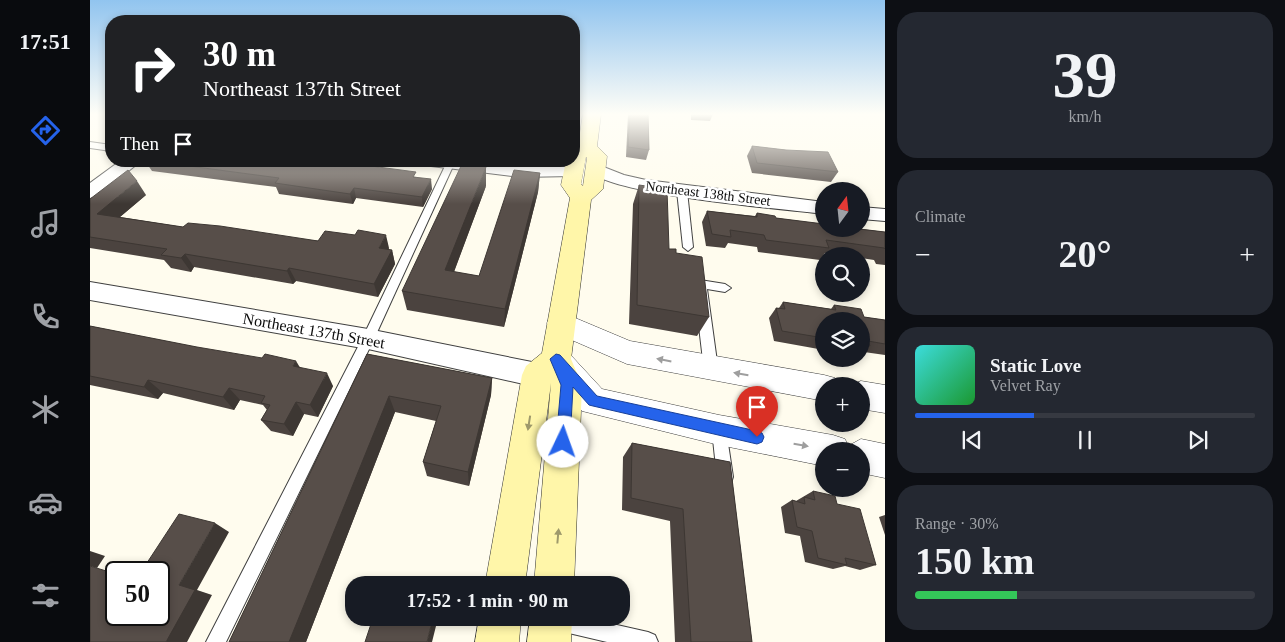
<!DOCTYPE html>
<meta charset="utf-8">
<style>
:root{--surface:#171b24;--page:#242831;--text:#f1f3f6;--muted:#9ea1a6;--line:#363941;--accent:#2563eb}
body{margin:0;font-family:"Times New Roman",serif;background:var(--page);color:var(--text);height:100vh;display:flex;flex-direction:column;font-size:19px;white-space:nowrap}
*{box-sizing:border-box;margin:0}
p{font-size:16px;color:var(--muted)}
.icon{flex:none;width:28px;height:28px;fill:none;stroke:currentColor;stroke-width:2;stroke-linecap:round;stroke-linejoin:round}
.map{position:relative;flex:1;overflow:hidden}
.sheet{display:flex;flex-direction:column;gap:12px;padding:12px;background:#0d0f14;width:400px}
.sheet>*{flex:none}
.hud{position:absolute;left:15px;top:15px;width:475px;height:152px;border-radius:20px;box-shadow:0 2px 8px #0003;background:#202124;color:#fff;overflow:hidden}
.needle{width:32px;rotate:15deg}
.controls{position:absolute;left:725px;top:182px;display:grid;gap:10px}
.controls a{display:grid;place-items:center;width:55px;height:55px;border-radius:50%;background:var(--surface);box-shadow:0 2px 8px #0003;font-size:25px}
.speed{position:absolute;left:15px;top:561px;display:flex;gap:10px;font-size:25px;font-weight:700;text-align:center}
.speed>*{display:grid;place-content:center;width:65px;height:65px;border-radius:50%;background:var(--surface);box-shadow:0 2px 8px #0003;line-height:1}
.speed .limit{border:2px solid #111;border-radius:8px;background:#fff;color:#111}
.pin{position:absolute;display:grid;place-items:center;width:42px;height:42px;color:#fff;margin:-51px -21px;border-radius:50% 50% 50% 0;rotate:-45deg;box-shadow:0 0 5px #0007}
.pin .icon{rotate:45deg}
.me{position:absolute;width:55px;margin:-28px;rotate:3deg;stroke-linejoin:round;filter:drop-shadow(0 0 4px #0008)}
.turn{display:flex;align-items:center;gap:18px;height:105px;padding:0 15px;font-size:22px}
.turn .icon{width:65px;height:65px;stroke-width:2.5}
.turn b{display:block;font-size:35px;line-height:42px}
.then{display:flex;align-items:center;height:48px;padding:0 15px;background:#0003;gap:10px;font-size:19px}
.big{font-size:38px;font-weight:800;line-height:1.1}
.sheet .widget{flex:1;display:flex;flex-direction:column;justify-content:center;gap:8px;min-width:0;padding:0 18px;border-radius:20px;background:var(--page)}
.sheet .dial{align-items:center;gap:0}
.dial b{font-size:65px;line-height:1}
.song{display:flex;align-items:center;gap:15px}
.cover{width:60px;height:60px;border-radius:8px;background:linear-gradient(135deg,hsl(180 70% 55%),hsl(130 70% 35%))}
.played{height:5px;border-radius:2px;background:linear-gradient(90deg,var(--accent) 35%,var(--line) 35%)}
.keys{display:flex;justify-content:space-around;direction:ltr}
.heat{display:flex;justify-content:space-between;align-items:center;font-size:28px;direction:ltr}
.charge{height:8px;border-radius:4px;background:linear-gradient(90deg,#34c759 30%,var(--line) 0)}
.trip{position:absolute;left:255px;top:576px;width:285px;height:50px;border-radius:20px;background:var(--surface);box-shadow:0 2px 8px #0003;font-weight:800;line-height:50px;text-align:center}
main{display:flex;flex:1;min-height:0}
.tabs{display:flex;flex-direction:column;width:90px;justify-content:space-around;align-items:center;background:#090b0e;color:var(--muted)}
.tabs .icon{width:35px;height:35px}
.tabs .on{color:var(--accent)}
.tabs b{font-size:22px;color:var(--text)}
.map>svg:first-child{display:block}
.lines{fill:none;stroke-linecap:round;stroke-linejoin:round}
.service-casing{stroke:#404040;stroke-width:2}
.minor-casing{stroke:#404040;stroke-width:2}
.tertiary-casing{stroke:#404040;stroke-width:1}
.secondary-casing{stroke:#2f2f2f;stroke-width:1}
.service{fill:#fff;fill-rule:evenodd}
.minor{fill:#fff;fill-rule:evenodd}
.tertiary{fill:#fff;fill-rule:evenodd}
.secondary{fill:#fff6a9;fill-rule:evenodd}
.wall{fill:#4b433f}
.shaded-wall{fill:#3d3733}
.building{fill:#574e49;stroke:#3d3733}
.oneway{fill:#9e9e9e}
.oneway2{fill:#9e996b}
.route{fill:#2563eb;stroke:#184099}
.labels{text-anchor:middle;stroke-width:5;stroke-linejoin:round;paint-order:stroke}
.far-street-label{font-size:14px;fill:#0d0d0d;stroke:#fff}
.street-label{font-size:16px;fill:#0d0d0d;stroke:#fff}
</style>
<main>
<nav class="tabs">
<b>17:51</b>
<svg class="icon on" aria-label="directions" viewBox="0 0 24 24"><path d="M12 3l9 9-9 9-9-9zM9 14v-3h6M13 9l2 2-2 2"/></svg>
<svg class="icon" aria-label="music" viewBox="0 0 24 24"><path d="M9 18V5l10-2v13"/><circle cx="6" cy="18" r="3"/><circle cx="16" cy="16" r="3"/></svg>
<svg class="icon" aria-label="phone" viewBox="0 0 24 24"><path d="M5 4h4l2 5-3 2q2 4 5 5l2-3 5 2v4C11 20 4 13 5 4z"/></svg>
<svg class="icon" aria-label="climate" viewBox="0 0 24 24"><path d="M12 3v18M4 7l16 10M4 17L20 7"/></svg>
<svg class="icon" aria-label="car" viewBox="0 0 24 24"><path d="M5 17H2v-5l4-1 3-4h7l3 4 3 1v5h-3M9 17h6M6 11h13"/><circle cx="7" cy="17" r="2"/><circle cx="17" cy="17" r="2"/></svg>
<svg class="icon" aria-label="filters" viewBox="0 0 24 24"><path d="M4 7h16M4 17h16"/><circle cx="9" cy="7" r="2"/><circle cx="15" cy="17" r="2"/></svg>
</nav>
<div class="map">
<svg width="795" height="642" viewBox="0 0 795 642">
<rect width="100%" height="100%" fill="#fffcee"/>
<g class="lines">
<defs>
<g id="service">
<path d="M0,142L21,145V151L0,148Z"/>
<path d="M360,161L364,164L284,339L136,642H116L272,339L356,164Z"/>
<path d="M592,188L597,191L603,247L598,251L593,247L587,191Z"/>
<path d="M610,280L635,284L641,288L635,292L617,289L628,369L626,373L621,375L616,373L614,369L604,284Z"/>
<path d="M629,423L634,425L636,430L643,477L641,483L635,485L629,483L627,477L622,430L624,425Z"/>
<path d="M457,618H496L558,632L565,635L568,642H517L466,630L459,627Z"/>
</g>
<g id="minor">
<path d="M30,161H51L7,196L0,198V183Z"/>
<path d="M332,161H383L430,166L489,167L492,171L489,175L483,176L430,177L341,166L335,165Z"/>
<path d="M506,164L534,175L556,180L734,202V214C695,209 515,195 497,169L500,165Z"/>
<path d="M771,207L795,209V221L771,219Z"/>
<path d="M0,282L278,329L447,363L457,367L461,375L457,383L447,387L278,349L0,300Z"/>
</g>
<g id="tertiary">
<path d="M471,312L540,341L734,375L745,378L749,386H734V401L537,364L461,331L457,323L461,315Z"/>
<path d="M467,348L477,351L512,389L629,415L743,435L755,439L758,446L771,439L795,444V478L771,473V451H734V466L629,445L492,411L457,369L452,360L457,351Z"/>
<path d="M771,381L795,385V413L771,409V386H760Z"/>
</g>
<g id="secondary">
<path d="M493,114H511L507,146L517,156L513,189L501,200L481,359L492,385L484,585H444L461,383L435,585H395L432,375L436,366L452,353L480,198L471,185L476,161H484V147L488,145ZM496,157L497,158L493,186L491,184Z"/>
<path d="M389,618H431L429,642H385Z"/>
<path d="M440,618H482L481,642H437Z"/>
</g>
</defs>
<use href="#service" class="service-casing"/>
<use href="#minor" class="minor-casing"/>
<use href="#tertiary" class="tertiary-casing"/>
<use href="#secondary" class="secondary-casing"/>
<use href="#service" class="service"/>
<use href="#minor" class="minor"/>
<use href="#tertiary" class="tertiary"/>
<use href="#secondary" class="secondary"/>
</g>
<g class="wall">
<path d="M538,114H558L559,150L556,160L536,157Z"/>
<path d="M601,114H623L620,121L601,120Z"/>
<path d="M662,146L696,150L748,172L741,182L662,173L657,156Z"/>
<path d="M55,161H243L326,177L342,189L333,207L266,198L263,204L189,194L186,187L62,171Z"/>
<path d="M450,173L448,192L414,327L317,310L312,291L396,186L364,272L389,276Z"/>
<path d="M549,185L579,249L586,253L619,317L607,336L539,324L543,204Z"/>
<path d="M56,195L30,217L93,227L299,248L298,250H302L305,264L288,297L206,281L203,284L104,267L101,272L81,268L74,260L0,248V199Z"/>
<path d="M617,211L665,216L667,213L686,218L795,232V265L786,264L784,260L771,258V256H758L735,253L730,260L668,252L667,247L638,243L635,248L616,246L612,222Z"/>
<path d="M693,302L741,309L744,305L774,317L795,320V355L774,352L771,354V321H734V350L684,341L679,318L686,308H689Z"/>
<path d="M0,326L211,368L243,386L228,417L214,414L203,436L181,431L171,420L177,410L173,405L150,400L144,410L73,393L68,399L0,385Z"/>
<path d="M277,354L402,378L401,395L379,486L337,476L333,462L346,421L305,412L216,642H139Z"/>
<path d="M542,443L640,462L662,642H585L580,521L532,510L533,457Z"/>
<path d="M723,491L747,504L786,565L770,570L755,566L743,569L715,562L710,536L695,533L691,507L702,500L706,501Z"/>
<path d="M795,515V535L789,517Z"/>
</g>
<g class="shaded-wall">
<path d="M396,167V186L357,290L355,270Z"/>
<path d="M450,173L448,192L414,327L415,309Z"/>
<path d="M341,179L342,189L333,207L332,197Z"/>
<path d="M47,181L56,195L18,227L7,214Z"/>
<path d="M264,188L266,198L263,204L260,194Z"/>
<path d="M296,235L299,248L292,261L289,248Z"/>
<path d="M302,250L305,264L288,297L284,284Z"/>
<path d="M95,254L104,267L101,272L91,258Z"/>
<path d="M199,268L206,281L203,284L197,271Z"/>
<path d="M206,361L214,374L203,366Z"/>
<path d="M237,373L243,386L228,417L220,405Z"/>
<path d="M402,378L401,395L379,486L378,472Z"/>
<path d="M58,380L73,393L68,399L54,387Z"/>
<path d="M139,388L150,400L144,410L133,397Z"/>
<path d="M299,396L305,412L216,642H199Z"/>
<path d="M206,402L214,414L203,436L194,424Z"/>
<path d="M125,523L139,532L107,590L122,595L97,642H76L89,585Z"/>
<path d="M0,551L15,556L7,568L0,566Z"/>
<path d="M343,618H348L342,642H337Z"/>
</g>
<g class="building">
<path d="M540,114H558L559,150L538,147Z"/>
<path d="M662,146L696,150L738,152L748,172L667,163Z"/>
<path d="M61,161H243L326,172L323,177L341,179L332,197L264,188L260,194L185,183L189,178Z"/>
<path d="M372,164L396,167L355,270L389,276L424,170L450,173L415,309L312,291Z"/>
<path d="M38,170L47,181L7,214L93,227L98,223L130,226L228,241L235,231L265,235L268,230L296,235L289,248L302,250L284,284L199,268L197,271L95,254L91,258L71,255L77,249L0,237V199Z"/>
<path d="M549,185L577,189L579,249H586V253L612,257L619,317L547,305Z"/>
<path d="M617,211L667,217V213L685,216L686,218L734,224V229H769L795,232V249L794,248L736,240L739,248L676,240L674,235L640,230L641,237L622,234Z"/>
<path d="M693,302L746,310L744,305L771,309L774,317L795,320V344L778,341L780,346L771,345V321H734V338L692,331L686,308L695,309Z"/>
<path d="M0,326L107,347L172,358L175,354L206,361L203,366L237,373L220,405L206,402L194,424L171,420L180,405L171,403L175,396L139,388L133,397L58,380L54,387L0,376Z"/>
<path d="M277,354L402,378L378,472L333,462L351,406L299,396L199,642H139Z"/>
<path d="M542,443L640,462L662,642H601L593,509L541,498Z"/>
<path d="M723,491L745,496L747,504L770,509L786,565L755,558L757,565L728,558L722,531L707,527L702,500L715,504L714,497L725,500Z"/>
<path d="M89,514L125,523L89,585L105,590L76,642H0V566L26,574V615H69V572H51Z"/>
<path d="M283,618H343L337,642H275Z"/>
</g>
<defs><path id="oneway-solid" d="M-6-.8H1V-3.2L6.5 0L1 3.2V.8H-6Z" transform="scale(1.25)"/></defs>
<g class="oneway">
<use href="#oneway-solid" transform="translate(574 360) rotate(-169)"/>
<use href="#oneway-solid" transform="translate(651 374) rotate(-170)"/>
<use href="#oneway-solid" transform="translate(711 445) rotate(10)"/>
</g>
<g class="oneway2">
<use href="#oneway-solid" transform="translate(439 423) rotate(99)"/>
<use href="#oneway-solid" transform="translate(468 536) rotate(-85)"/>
</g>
<linearGradient id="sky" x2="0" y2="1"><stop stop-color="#91c4ef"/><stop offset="0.56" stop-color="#fffef7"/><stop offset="1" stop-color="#fffef7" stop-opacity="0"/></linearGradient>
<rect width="795" height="204" fill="url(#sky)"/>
<path class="route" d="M466,354L470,355L507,396L667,431L672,433L674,437L672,442L667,444L503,406L499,405L483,387L480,442L478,447L473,449L468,447L466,442L471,385L460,359Z"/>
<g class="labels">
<g class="far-street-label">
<text transform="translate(618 193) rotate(7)" y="5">Northeast 138th Street</text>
</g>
<g class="street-label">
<text transform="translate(224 330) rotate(10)" y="6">Northeast 137th Street</text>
</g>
</g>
</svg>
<div class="controls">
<a><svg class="needle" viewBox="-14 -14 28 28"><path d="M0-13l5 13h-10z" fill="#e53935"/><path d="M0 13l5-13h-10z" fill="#9ea1a6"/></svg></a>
<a><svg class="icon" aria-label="search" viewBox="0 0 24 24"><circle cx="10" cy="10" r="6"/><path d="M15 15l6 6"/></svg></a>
<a><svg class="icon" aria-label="layers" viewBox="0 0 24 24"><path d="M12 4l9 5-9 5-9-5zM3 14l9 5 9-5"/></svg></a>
<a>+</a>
<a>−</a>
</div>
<div class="speed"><div class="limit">50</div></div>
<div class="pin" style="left:667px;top:437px;background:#d93025"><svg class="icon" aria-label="arrive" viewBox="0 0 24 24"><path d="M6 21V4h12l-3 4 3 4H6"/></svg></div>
<svg class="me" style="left:473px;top:442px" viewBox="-20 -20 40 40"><circle r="19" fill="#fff"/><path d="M0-13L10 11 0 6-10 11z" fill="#2563eb"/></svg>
<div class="trip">17:52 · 1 min · 90 m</div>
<div class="hud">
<div class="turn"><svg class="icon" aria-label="right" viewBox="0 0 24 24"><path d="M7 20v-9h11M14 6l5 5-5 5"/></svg><div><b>30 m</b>Northeast 137th Street</div></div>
<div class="then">Then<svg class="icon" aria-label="arrive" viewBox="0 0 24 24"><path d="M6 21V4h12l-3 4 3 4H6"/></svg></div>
</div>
</div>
<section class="sheet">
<div class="widget dial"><b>39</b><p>km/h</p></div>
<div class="widget"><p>Climate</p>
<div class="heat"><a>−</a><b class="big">20°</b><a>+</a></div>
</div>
<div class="widget">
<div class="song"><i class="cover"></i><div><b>Static Love</b><p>Velvet Ray</p></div></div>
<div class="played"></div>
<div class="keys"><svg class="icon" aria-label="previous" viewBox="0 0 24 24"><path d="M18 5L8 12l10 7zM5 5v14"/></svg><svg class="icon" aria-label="pause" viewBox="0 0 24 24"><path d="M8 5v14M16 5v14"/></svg><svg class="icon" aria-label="next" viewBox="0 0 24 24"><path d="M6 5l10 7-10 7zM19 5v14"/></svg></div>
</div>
<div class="widget"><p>Range · 30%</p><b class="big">150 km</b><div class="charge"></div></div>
</section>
</main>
